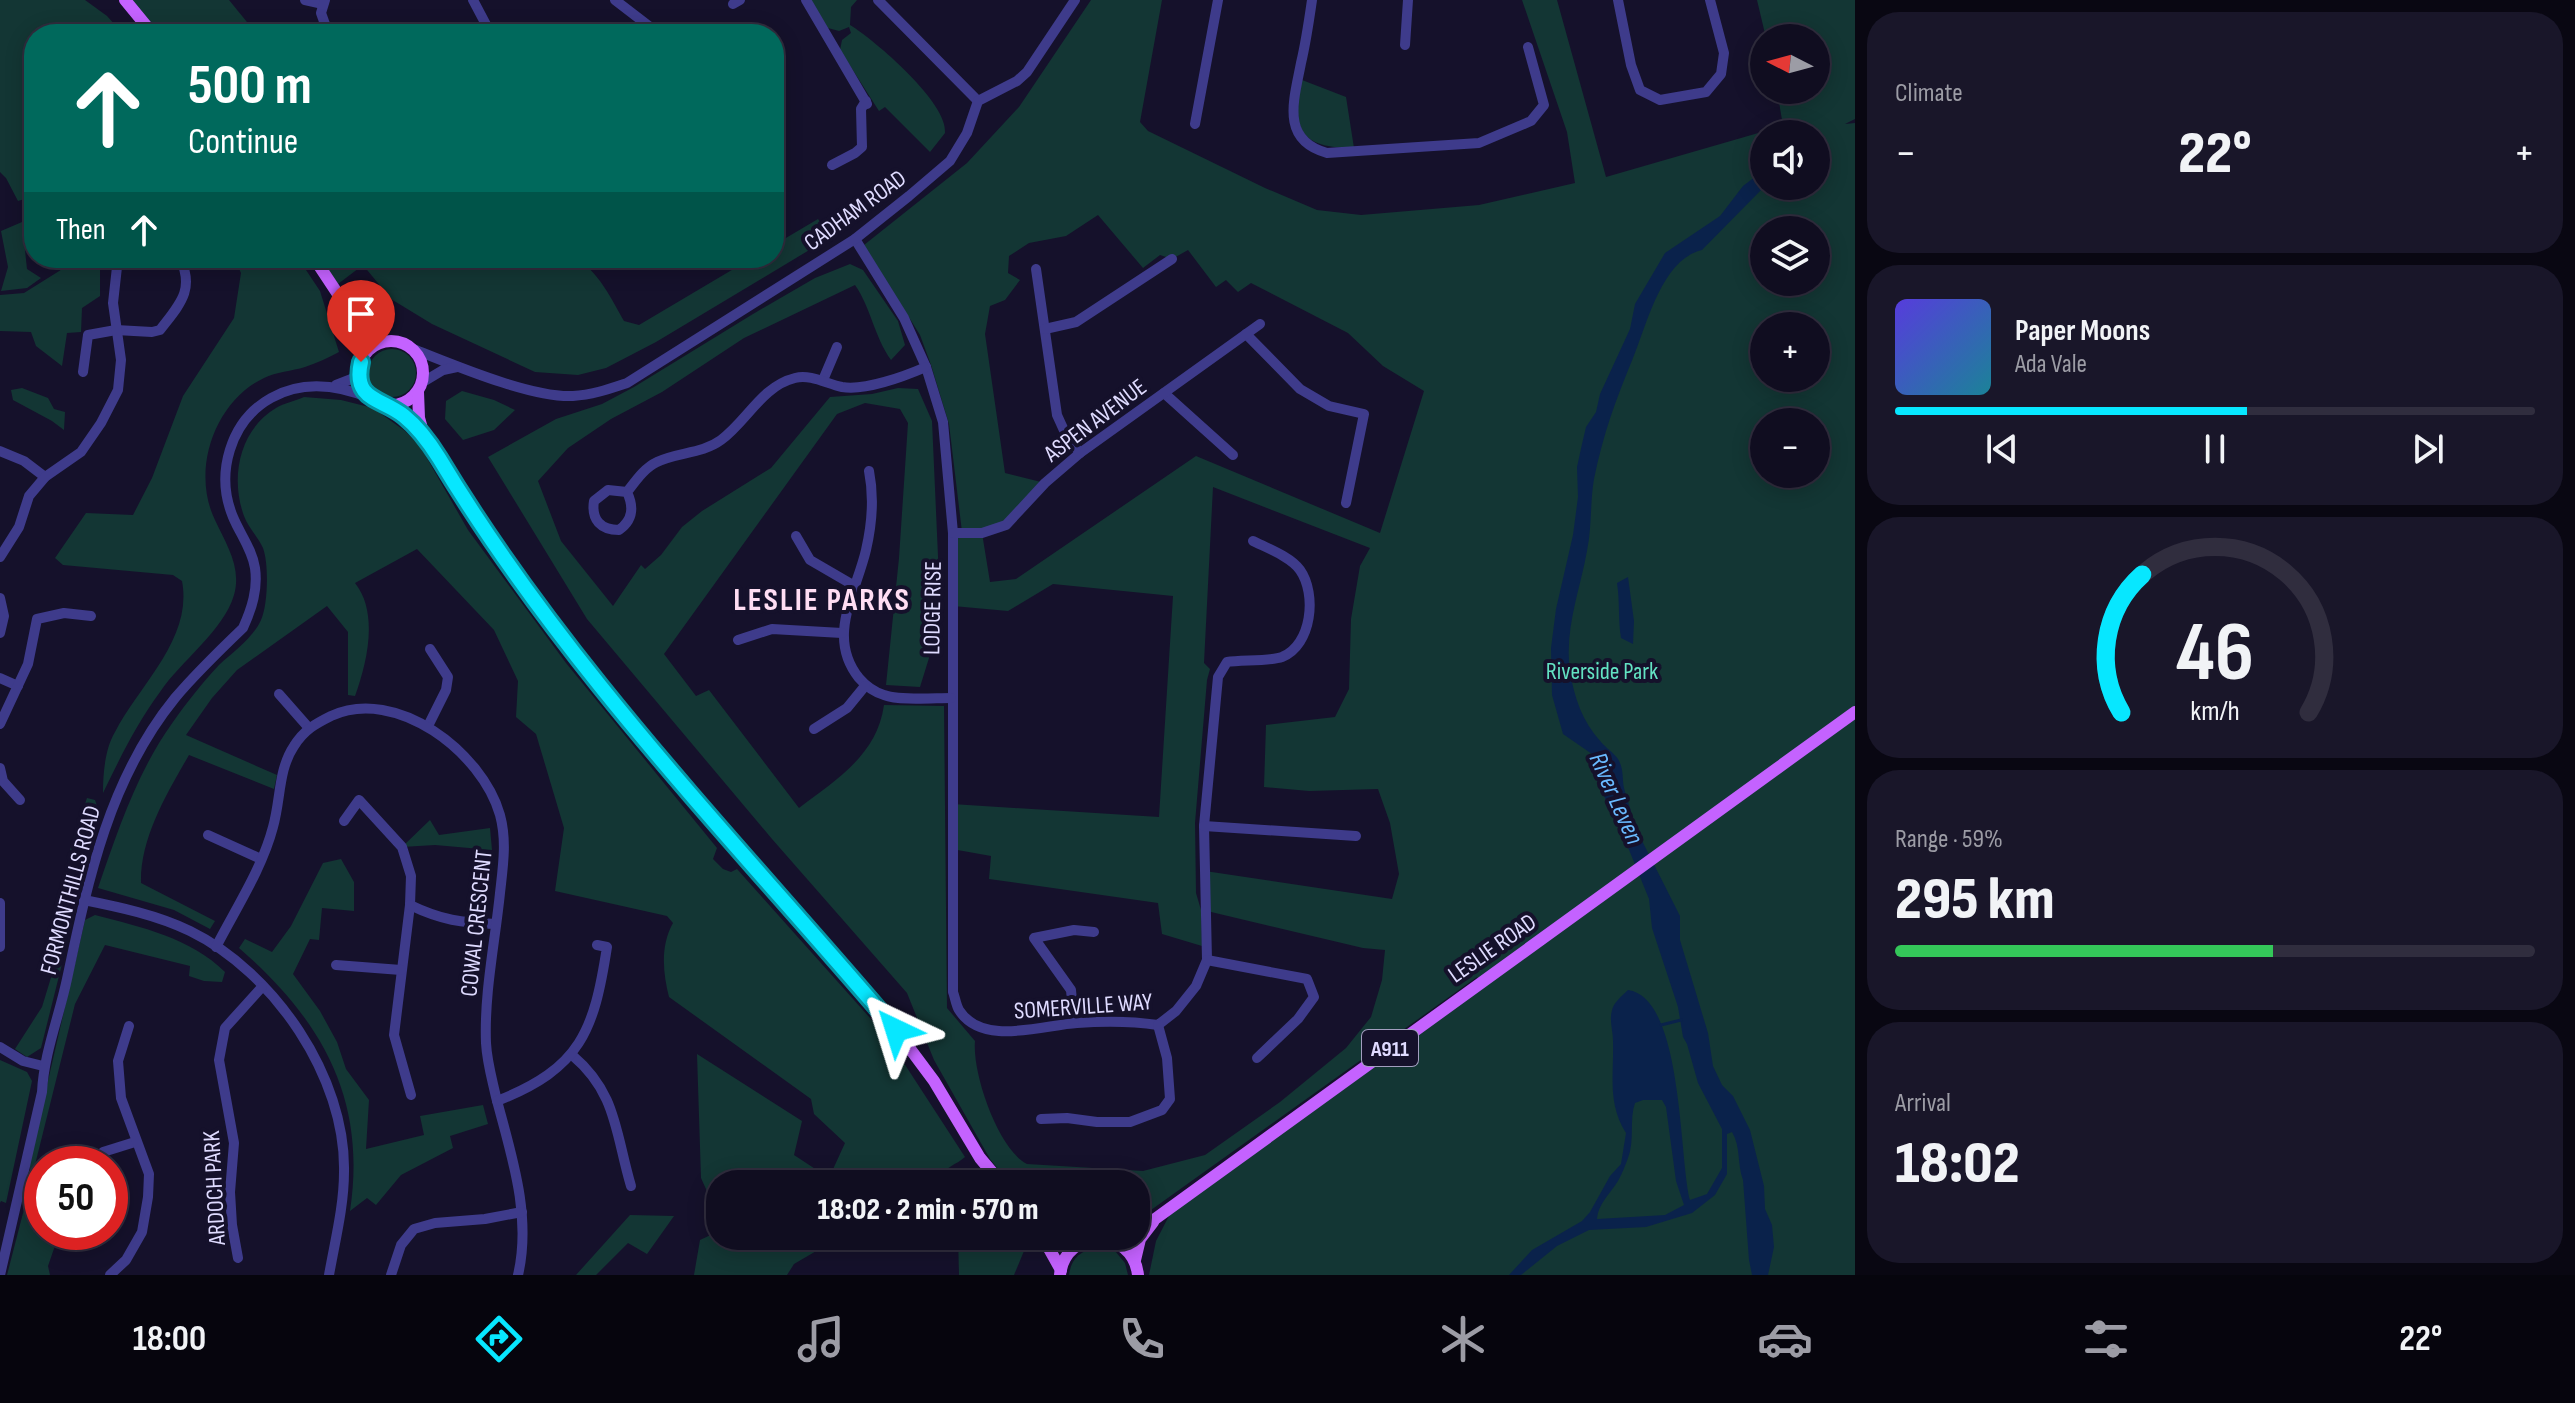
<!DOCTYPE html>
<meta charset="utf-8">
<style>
:root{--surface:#100d20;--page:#191629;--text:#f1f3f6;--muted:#9c9ca5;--line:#302d3e;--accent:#07e7ff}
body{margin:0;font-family:"Sofia Sans Condensed",sans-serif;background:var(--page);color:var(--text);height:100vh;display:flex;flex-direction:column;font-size:30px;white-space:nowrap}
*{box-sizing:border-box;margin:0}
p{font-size:26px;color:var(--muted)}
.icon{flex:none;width:44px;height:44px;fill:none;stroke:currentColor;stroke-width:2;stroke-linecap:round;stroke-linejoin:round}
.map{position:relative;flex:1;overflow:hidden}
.drawer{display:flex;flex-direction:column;gap:12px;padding:12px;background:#090712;width:720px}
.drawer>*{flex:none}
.hud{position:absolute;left:24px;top:24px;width:760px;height:244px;border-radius:32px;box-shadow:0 4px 20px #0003,0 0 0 2px var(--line);background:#00695c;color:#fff;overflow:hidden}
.needle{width:52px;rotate:276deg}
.fabs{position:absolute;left:1750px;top:24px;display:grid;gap:16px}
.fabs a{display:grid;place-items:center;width:80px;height:80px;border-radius:50%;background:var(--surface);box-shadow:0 4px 20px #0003,0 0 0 2px var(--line);font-size:40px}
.speed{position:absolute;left:24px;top:1146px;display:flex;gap:16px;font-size:40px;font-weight:700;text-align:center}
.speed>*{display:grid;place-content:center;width:104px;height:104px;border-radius:50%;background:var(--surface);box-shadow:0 4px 20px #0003,0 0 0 2px var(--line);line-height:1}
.speed .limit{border:12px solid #d22;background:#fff;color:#111}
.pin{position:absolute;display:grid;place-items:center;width:68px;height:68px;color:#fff;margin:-82px -34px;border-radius:50% 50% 50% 0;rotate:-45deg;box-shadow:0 0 8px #0007}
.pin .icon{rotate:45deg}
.me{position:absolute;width:88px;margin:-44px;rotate:319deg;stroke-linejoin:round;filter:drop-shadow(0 0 6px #0008)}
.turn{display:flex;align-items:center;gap:28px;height:168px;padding:0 32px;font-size:36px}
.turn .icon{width:104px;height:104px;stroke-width:2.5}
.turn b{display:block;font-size:56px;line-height:68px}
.then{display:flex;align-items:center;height:76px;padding:0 32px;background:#0003;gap:16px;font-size:30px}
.big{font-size:60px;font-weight:800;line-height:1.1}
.drawer .card{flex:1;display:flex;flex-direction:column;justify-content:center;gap:12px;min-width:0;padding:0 28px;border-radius:32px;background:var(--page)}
.drawer .dial{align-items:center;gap:0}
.dial svg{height:208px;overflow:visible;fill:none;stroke:var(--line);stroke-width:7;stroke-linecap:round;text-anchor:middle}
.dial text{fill:var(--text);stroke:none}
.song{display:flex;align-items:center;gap:24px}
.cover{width:96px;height:96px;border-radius:12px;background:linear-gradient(135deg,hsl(250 70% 55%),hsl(190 70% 35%))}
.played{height:8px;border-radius:4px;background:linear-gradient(90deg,var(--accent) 55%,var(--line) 55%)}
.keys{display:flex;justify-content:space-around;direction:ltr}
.heat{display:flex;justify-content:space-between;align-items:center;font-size:44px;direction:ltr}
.charge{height:12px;border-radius:6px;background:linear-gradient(90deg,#34c759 59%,var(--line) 0)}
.trip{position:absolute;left:706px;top:1170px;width:444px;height:80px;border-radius:32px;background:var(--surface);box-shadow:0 4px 20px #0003,0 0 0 2px var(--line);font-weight:800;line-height:80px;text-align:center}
.tab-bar{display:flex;height:128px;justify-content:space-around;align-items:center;background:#06050d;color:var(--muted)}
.tab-bar .icon{width:56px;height:56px}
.tab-bar .selected{color:var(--accent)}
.tab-bar b{font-size:36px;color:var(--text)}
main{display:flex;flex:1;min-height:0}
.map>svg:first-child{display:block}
.green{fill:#133634;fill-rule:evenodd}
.water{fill:#0a224b;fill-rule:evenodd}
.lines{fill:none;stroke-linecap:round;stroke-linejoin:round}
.stream{stroke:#0a224b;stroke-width:3}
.minor{stroke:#3e3b8b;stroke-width:10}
.major{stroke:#c462ff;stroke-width:12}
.route-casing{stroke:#0596a6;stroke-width:20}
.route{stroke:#07e7ff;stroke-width:14}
.labels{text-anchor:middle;stroke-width:8;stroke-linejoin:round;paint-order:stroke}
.shield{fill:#15112b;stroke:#a29ebf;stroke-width:2}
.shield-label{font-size:22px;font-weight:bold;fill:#dfdbff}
.street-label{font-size:24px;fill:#dfdbff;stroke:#15112b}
.park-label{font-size:24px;fill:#63e3c3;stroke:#15112b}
.water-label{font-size:26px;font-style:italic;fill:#69baff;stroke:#15112b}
.district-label{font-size:32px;font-weight:bold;letter-spacing:2px;fill:#ffddf3;stroke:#15112b}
</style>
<main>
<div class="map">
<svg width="1855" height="1275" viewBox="0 0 1855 1275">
<rect width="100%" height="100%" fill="#15112b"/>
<g class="green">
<path d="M0,0H85L107,16L123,34H34V196L18,201L6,178L0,172Z"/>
<path d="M131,0H229L251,27L242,34H161Z"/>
<path d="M810,0H857L851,7L850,25C875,40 949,104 945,133L930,152L885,107L879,111L840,50L842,40L851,33L849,27L839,31L828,28Z"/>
<path d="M1091,0H1162L1140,122L1148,131L1265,188L1317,210L1361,215L1479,205L1575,183L1567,132L1522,0H1557L1606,177L1783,126L1777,90H1816V38H1766L1757,0H1855V119L1845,124L1855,123V1275H1149L1156,1241L1171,1212L1482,985L1477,977L1144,1215L1136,1218V1184H1010L990,1159L934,1060L907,993L772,839L587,619L488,457L556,419L602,404L634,387L753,314L815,278L850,264L863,270L898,321L905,345L891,360C874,336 871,308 855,285L744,338L662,392L611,419L568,448L538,481L561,541L613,606L641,565L645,569L661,555L682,527L702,511L771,468L830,397L872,394L898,388L918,389L932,421L940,601L931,621L929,658L920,687L886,685L899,558L908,423L900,409L865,403L837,414L664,654L696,696L709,690L799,808C837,779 877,755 884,705L944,706L947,1008L975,1041C972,1073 998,1149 1027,1164L1143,1171L1205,1155L1280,1102L1346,1048L1371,1017L1382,980L1385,950L1363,948L1207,911L1205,871L1392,899L1399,874L1390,823L1378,789L1309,791L1264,787L1266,725L1335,717L1349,689L1351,619L1360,566L1370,548L1213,487L1204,663L1210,669L1207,680L1195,823L1196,893L1201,910L1202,946L1162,934L1158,903L989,879L991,856L952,849V804L1159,817L1173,596L1053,584L1008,611L953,606V533L962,532L949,424L931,365L920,335L864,245L967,163L1019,107ZM1764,134H1816V186H1764ZM1098,215L1143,268L1160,255L1172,259L1188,250L1216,287L1226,280L1238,292L1251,283L1348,333L1383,366L1424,391L1380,533L1196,456L1016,579L990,582L982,533L1006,525L1045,483L1005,473L985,334L990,306L1005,300L1020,280L1008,273L1009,256L1029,243L1066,236ZM1764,230H1816V282H1764ZM1764,326H1816V378H1764ZM1764,422H1816V474H1764Z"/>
<path d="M1302,80L1346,97L1354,148C1301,148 1291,131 1302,80Z"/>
<path d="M818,219L831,237L656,342L606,368L578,375L535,372L432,324L391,299L363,265L338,284L321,258H575C598,270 612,300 624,321L639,325L752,258H774V245Z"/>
<path d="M22,222L27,269L41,278L27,288L1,291L8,267L1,231Z"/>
<path d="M80,258H100V296L82,308L81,332L67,333L62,366L36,346L31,332L0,331V295L24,293Z"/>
<path d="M234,258H298L320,291L339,352C328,358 317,363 305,367C292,371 276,372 264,378C214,402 191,471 215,520C226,544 242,567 234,595C224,630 181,661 160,692C137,723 120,758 103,793C103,773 105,749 115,732C139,685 193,639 182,581L173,575L63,565L55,558L86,513L133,515L152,478L183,396L234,318L241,273Z"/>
<circle cx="392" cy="373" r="24"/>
<path d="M22,388L48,398L54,409L65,412L64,430L52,421L13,400L11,390Z"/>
<path d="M462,391L494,400L515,410L494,430L463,440L445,419L446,401Z"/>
<path d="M304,397L341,400L373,408L405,431L420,446L468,530L566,663L717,848L713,859L723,869L731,872L737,869L887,1037L965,1157C955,1166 941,1167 941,1184H720V1236H842L794,1264L787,1275H694L700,1240L719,1231L715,1209L701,1178L697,1054L802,1121L794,1155L829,1178L845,1143L814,1114L811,1099L669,997C663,973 660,946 673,923L667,916L555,891L564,828L536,734L516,717L518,681L494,630L417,549L355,583C379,613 367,663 355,696L348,695V632L327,606L237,670L212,698L186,735L277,775L274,789L189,755C167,793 140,838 141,883L215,921L210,929L174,910L98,888C118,830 137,772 173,722C187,702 203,682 219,665C233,652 253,638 261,620C268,605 269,564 263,548C258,537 248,527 244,516C230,478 239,430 276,408C284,403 295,401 304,397Z"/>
<path d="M87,798L95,800L98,809L81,853L70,897L62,964L41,1048L27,1057L15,1049L42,1007L53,971L71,845Z"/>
<path d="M430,820L439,835L490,828L492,850L435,845L402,847Z"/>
<path d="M341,859L354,882V911L322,908L319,940L310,939L293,974L320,1011L337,1042L346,1069L369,1100L366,1149L424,1135L420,1116L483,1105L488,1124L450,1136L453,1148L401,1175L376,1205L367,1198L350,1211C367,1099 322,1020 239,948L245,939L272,952L291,926L323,863Z"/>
<path d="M95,915C141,927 191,938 225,972L222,982L204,981L189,976L190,966L105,945L75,1004L30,1185L42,1190V1232H68L58,1237L48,1266L50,1275H7L30,1186V1159L85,920Z"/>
<path d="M0,1060L27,1072L32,1081L6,1203L1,1201L0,1203Z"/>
<path d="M630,1215L674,1216L647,1254L628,1243L596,1275H576Z"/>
<path d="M958,1236H1012L1024,1251L1014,1275H959Z"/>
<path d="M1096,1247L1115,1251L1125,1263L1128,1275H1069C1071,1258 1081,1251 1096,1247Z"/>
</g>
<g class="water">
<path d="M1764,170L1765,186L1702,250C1662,259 1647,324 1633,358C1616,399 1603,434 1594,479C1590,502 1592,527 1587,551C1580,590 1564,630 1570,671C1574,697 1582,721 1601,742C1606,748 1614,753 1618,759C1624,769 1622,778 1624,788C1627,801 1632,810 1633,823L1680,916V940L1708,1033L1713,1066L1722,1085L1733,1096L1750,1130L1764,1186L1765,1209L1772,1225L1774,1247L1768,1275H1752L1749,1260L1743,1180C1737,1164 1741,1147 1732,1132L1727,1134V1174L1715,1195L1692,1213L1646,1227L1589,1230L1557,1246L1521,1275H1509L1532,1250L1582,1221L1590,1212L1610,1176L1621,1164L1626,1133C1607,1103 1614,1075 1613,1041C1613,1030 1609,1021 1612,1010C1614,1002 1622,996 1628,990C1683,997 1679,1157 1690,1200L1707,1194L1722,1168V1129L1698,1083L1687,1044L1683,1037L1678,1007L1652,928L1649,899L1621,830L1604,796L1605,786L1592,754L1563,734L1552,695L1551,648L1556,609L1573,535L1578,497L1577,467L1582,444L1586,427L1596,412L1600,394L1630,329L1635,304L1665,253L1720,216L1743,186ZM1643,1100H1662L1666,1107L1676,1181L1684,1205L1665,1215L1597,1219C1598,1204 1610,1194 1618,1181C1622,1174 1625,1166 1628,1158C1635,1140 1629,1120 1635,1103Z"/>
<path d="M1628,577L1634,621L1633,644L1621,638C1618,620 1620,602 1617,583Z"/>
</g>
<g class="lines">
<path class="stream" d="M1661,1025L1681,1020"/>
<g class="minor">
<path d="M305,0L323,4"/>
<path d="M325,0L321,13L326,27L337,34"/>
<path d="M473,0L491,34"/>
<path d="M615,0L654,30"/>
<path d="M806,0L867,104"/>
<path d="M878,0L978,101"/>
<path d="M1312,0C1309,21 1306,42 1301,63C1294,100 1280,140 1327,153L1479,143L1531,121L1544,105L1528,47"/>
<path d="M1618,0L1631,65L1640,90L1660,100L1706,92L1721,74L1724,53L1710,0"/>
<path d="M733,4L740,0"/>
<path d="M1405,45L1408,0"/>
<path d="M1195,124L1218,0"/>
<path d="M832,165L855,153L862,147L861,109L866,101"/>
<path d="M855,239L904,318L926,367L943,422L953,533V992C955,997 956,1005 959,1010C982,1047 1043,1025 1077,1023C1104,1021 1131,1021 1158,1025L1176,1011L1196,986L1207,960L1204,826L1218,677L1227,662C1241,660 1271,661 1282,657C1312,645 1317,594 1300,570C1291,557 1267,548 1253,541"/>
<path d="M1036,269L1057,415L1067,437L1080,453"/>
<path d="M1045,329L1076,322L1172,259"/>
<path d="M1246,334L1300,389L1329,406L1364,414L1346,503"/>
<path d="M413,349C454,365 531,398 573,396C592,395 609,389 627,383L855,239L909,196L950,161L967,133L978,101L1017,81L1027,72L1075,0"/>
<path d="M83,372L88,335L116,330L152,332L160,330C180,304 195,290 180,258"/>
<path d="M823,380L837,347"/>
<path d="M423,382L443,370L457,367"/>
<path d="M336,385L354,378L359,370"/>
<path d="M1164,393L1233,455"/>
<path d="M0,451L24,461L45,477"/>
<path d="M869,471C874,496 872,524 866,550C856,593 826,637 859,678C865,685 874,692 884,695C900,701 933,698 951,698"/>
<path d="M627,492L608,490L594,501C591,520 601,530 619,530C633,520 634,507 627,492C635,482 644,468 657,462C677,452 702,454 721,440C747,421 762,386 795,378C811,374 827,384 842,387C865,391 905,376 926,367"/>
<path d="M953,533H982L1006,525L1045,483L1080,453L1260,324"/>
<path d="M796,536L810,560L853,585"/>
<path d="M0,557L19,527L29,496L45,477L81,452L101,423L118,390L121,360L113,303L118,258"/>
<path d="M0,598L4,616L0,633"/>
<path d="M738,640L772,629L842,633"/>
<path d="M0,678L18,686"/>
<path d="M279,694L308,727"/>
<path d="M0,724L28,664L37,619L64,613L91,616"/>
<path d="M428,726L446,690L448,677L430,649"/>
<path d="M814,729L847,708L865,686"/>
<path d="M0,768L3,781L20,800"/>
<path d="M344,821L359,800L402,847L411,876L410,905L394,1035L411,1095"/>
<path d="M1204,826L1356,836"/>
<path d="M208,835L261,859"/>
<path d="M84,900C119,907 157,915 190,931C274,972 346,1077 344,1172C344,1206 335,1241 329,1275"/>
<path d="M0,903V947"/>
<path d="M410,905C441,920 462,923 496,924"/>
<path d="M216,947C236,908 262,869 273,827C281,799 278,770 294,746C304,730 315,724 331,716C396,686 482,752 500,815C507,841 503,866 500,893C495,942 484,994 486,1043C487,1062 492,1079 496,1097C511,1154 532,1215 518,1275"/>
<path d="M1207,960L1307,979L1314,997L1298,1019L1257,1058"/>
<path d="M336,965L401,970"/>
<path d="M1074,1023L1071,990L1034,938L1074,930L1094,932"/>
<path d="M0,1047L23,1061L43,1066"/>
<path d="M572,1055C617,1093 615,1132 631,1186"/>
<path d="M497,1101C581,1068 594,1031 607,947L597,945"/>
<path d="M1041,1119L1067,1118L1097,1122H1130L1162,1110L1170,1099L1167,1058L1158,1025"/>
<path d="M103,1152L135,1142"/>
<path d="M238,1258L232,1225L230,1192L234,1143L219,1060L225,1028L262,987"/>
<path d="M0,1275L42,1092C44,1053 59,1017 67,979C88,880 109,779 175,698C196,673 220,650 243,628C252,608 258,589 255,568C252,549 240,534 233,517C215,474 230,421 271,398C303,380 339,385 372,399"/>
<path d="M110,1275L126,1260L142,1232L148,1197L149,1174L121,1098L118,1061L129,1026"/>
<path d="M391,1275L401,1245L414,1229L435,1223L485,1219L522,1212"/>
</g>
<g class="major">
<path d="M125,0L153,34"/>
<path d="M314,258L357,323L365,354"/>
<circle cx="391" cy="373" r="32"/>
<path d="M418,392L419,418L423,432"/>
<path d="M389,406L410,420L429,441L481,526L614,704L896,1030L934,1081L980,1158L1002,1184"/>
<path d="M1136,1227L1155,1219L1855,712"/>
<path d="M1042,1236L1061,1270"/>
<path d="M1055,1236L1083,1241"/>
<path d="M1135,1260L1140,1239L1153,1222"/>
<path d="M1060,1275C1065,1227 1133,1228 1138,1275"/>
</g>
</g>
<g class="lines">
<defs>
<path id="route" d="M361,362C352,401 382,398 404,416C419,428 429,442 439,458C565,668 738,844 896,1030"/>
</defs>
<use href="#route" class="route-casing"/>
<use href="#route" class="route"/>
</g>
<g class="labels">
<rect class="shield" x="1362" y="1030" width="56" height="36" rx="6"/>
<g class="shield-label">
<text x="1390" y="1056">A911</text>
</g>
<g class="street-label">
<text transform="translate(855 210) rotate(-36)" y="8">CADHAM ROAD</text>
<text transform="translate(1095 420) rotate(-37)" y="8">ASPEN AVENUE</text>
<text transform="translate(932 608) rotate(-89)" y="8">LODGE RISE</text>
<text transform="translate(70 890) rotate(-75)" y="8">FORMONTHILLS ROAD</text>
<text transform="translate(476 923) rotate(-84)" y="8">COWAL CRESCENT</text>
<text transform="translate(1492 948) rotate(-35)" y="8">LESLIE ROAD</text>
<text transform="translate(1083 1006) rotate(-4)" y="8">SOMERVILLE WAY</text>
<text transform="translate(214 1188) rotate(-93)" y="8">ARDOCH PARK</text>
</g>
<g class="park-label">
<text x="1602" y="679">Riverside Park</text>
</g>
<g class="water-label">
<text transform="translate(1617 798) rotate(66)" y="9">River Leven</text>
</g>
<g class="district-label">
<text x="822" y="610">LESLIE PARKS</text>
</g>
</g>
</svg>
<div class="fabs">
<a><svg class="needle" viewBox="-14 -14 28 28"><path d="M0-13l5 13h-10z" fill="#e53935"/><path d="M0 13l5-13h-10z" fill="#9c9ca5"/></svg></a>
<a><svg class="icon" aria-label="sound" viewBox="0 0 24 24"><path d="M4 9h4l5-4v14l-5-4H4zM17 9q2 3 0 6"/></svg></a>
<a><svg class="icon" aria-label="layers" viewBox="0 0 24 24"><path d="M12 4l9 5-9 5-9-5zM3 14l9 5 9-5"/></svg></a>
<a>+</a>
<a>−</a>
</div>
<div class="speed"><div class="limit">50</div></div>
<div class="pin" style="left:361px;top:362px;background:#d93025"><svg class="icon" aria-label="arrive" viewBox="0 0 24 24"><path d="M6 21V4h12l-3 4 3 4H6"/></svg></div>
<svg class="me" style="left:896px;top:1030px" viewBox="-20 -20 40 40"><path d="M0-17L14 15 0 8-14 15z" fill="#07e7ff" stroke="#fff" stroke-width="4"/></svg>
<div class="trip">18:02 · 2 min · 570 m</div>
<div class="hud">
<div class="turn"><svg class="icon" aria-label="ahead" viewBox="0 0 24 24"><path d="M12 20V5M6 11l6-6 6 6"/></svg><div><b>500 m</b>Continue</div></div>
<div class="then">Then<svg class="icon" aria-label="ahead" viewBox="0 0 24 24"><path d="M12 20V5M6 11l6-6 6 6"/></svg></div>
</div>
</div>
<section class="drawer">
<div class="card"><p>Climate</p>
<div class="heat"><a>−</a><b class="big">22°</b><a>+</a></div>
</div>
<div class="card">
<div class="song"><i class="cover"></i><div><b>Paper Moons</b><p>Ada Vale</p></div></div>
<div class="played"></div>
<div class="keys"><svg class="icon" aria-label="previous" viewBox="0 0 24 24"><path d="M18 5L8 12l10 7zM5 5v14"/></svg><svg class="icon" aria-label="pause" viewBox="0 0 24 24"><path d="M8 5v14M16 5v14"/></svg><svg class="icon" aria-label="next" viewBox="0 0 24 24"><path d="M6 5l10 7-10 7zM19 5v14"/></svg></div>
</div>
<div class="card dial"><svg viewBox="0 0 100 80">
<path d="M14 69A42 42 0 1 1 86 69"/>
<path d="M14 69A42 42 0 0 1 22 16" stroke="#07e7ff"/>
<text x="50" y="56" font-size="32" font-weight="700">46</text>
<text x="50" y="72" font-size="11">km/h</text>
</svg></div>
<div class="card"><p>Range · 59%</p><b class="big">295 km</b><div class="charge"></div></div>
<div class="card"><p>Arrival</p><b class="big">18:02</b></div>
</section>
</main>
<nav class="tab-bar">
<b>18:00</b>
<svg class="icon selected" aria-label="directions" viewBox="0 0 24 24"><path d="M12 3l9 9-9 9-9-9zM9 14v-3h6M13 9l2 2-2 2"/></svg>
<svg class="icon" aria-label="music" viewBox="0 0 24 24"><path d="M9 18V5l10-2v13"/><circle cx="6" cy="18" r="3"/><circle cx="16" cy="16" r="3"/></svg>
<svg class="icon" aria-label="phone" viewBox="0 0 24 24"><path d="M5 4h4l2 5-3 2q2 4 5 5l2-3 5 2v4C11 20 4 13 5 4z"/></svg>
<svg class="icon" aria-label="climate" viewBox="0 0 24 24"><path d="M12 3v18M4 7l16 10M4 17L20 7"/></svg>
<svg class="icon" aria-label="car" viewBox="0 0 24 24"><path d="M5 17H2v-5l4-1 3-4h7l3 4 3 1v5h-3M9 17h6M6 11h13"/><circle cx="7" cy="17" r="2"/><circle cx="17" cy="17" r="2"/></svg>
<svg class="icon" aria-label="filters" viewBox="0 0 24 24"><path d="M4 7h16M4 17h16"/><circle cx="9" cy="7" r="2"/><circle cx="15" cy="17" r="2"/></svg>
<b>22°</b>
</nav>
